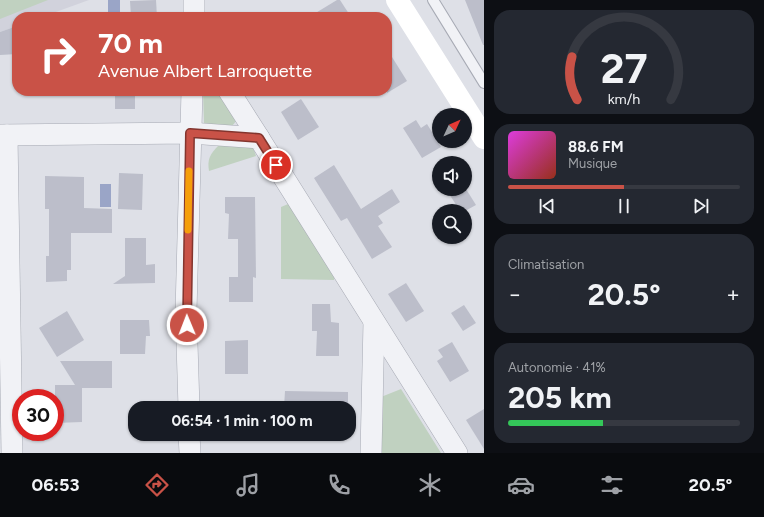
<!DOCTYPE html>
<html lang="fr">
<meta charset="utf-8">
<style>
:root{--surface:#171b24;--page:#242831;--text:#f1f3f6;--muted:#9ea1a6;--line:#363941;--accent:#c95247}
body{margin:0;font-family:Figtree,sans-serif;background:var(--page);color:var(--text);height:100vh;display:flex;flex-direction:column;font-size:15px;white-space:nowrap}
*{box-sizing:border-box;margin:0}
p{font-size:13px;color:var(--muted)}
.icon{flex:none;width:22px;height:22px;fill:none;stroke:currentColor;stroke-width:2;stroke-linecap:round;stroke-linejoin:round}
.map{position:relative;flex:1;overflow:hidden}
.side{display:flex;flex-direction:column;gap:10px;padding:10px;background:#0d0f14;width:280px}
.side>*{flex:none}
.banner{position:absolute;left:12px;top:12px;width:380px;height:84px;border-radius:16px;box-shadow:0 1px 3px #0004;background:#c95247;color:#fff;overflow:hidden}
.needle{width:26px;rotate:46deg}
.buttons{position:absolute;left:432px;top:108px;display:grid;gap:8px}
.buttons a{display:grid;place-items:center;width:40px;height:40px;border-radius:50%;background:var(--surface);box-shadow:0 1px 3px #0004;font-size:20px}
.speed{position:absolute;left:12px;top:389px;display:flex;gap:8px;font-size:20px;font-weight:700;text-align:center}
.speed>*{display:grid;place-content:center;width:52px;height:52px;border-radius:50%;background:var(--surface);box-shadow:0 1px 3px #0004;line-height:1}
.speed .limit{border:6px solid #d22;background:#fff;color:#111}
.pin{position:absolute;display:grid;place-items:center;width:34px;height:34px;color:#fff;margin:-17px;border:2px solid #fff;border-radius:50%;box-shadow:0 1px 4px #0007}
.me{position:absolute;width:44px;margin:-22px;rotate:359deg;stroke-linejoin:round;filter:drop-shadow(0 0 3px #0008)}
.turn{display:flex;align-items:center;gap:14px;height:84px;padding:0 20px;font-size:18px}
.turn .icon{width:52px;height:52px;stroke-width:2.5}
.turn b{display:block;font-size:28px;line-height:34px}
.big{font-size:30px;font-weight:700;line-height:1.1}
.side .widget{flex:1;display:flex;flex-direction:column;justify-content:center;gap:6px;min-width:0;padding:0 14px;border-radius:16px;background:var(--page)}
.side .dial{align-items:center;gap:0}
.dial svg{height:104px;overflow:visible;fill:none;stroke:var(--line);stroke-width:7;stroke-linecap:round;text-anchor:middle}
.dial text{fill:var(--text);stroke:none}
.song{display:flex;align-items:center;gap:12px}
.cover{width:48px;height:48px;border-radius:6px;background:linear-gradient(135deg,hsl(300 70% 55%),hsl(10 70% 35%))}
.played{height:4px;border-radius:2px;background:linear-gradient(90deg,var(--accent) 50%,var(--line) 50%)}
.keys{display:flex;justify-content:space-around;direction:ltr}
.heat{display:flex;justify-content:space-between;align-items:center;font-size:22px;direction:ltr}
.charge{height:6px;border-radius:3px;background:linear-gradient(90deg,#34c759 41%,var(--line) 0)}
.trip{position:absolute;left:128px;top:401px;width:228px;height:40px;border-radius:16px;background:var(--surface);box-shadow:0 1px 3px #0004;font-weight:700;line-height:40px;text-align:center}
.menu{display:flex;height:64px;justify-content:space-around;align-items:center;background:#090b0e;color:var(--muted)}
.menu .icon{width:28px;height:28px}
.menu .on{color:var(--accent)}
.menu b{font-size:18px;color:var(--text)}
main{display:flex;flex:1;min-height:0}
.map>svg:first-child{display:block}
.built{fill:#d1d2dc}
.green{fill:#c0d1c0}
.water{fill:#9aa5c7}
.building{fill:#bcbeca}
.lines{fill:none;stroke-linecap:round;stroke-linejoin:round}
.lane-casing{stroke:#a7aab4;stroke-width:12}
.street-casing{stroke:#a7aab4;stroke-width:22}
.lane{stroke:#f1f2f6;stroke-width:10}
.street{stroke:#f1f2f6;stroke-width:21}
.secondary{stroke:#fff;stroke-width:22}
.route-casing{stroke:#83352e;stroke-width:10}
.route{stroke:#c95247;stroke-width:7}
.slow{stroke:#f59e0b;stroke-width:7}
</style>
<main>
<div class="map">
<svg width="484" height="453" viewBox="0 0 484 453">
<rect width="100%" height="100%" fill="#dee0e7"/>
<path class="built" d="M0,0H89L42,17H17V26L0,32Z"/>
<g class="green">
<path d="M0,0H48L0,19Z"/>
<path d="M203,91H222L237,120L232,126L204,124Z"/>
<path d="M219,145L253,147L256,156L209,171C207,159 210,154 219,145Z"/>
<path d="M293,202L335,271L334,280L281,279V207Z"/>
<path d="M401,389L441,453H381V397Z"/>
</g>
<g class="water">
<rect x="108" y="0" width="12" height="17"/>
<rect x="100" y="184" width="11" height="23"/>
</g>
<g class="building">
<path d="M156,0L157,17H131L130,1Z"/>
<path d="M337,0H340L351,17H309Z"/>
<path d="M465,0H484V45H483Z"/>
<path d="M17,26V54L0,55V32Z"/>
<path d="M387,49L407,81L387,93Z"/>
<rect x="115" y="91" width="20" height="18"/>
<path d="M301,99L319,127L298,140L281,112Z"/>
<path d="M416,120L421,128L427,124L441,147L422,158L403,128Z"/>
<path d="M334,165L361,209L392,189L400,202L378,216L383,223L378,226L392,247L372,259L347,218L341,221L314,178Z"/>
<path d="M119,173L143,174L142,210L118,209Z"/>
<path d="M45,176L84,177V208L112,209V233H71V270H67V281L46,282V256H49V209H45Z"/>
<path d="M446,189H466L476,205L465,211H460Z"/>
<path d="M225,197H255L256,278L253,277V302H229V277H238V239H228L229,214L225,213Z"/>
<path d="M125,238H146V265L155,264V283L113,284L125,276Z"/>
<path d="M406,283L424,311L406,322L388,294Z"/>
<path d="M312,304H330L331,322L339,323V356H316L317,331H312Z"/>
<path d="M464,305L476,323L463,331L451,313Z"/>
<path d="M67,311L84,340L57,357L39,328Z"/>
<path d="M120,320H149L150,336H146L145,354H120Z"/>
<path d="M248,340V374H225V341Z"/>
<path d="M452,342L469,371L450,382L437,361L443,357L438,350Z"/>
<path d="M60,361H112V388H82V422L55,423V385H75Z"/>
<path d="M285,391L348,392V404L334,405V408H309V406L284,407Z"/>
<path d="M484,409V449L466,420Z"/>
</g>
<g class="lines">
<defs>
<path id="lane" d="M433,0L484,83"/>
<g id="street">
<path d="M194,17V0"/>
<path d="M229,91L259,138"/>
<path d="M0,135L190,133L259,138L457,453"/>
<path d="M7,135L12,453"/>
<path d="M189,408L186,311L192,91"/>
<path d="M189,434L190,453"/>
<path d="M371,453L374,322"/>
</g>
</defs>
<use href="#lane" class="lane-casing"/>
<use href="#street" class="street-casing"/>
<use href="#lane" class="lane"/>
<use href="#street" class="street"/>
<path class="secondary" d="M397,0L484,138"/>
</g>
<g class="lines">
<defs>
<path id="route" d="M187,325L190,133L259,138L276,165"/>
</defs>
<use href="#route" class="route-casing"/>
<use href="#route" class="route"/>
<path class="slow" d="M188,230L189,171"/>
</g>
</svg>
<div class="buttons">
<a><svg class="needle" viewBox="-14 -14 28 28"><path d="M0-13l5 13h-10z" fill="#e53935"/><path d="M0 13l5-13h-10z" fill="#9ea1a6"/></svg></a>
<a><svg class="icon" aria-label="sound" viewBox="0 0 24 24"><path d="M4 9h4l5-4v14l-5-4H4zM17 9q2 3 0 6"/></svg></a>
<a><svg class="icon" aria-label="search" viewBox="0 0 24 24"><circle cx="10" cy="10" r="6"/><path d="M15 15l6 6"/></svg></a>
</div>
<div class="speed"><div class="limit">30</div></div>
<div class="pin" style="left:276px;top:165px;background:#d93025"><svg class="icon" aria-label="arrive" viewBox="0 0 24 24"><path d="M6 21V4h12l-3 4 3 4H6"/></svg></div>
<svg class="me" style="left:187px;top:325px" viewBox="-20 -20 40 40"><circle r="17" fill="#c95247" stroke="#fff" stroke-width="3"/><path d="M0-11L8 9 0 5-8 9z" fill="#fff"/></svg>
<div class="trip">06:54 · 1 min · 100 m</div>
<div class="banner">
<div class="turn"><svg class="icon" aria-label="right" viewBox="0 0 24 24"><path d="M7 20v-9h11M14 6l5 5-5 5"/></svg><div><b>70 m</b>Avenue Albert Larroquette</div></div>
</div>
</div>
<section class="side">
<div class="widget dial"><svg viewBox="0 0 100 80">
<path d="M14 69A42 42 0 1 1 86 69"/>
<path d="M14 69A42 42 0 0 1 10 36" stroke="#c95247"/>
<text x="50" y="56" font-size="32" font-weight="700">27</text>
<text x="50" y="72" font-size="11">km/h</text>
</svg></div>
<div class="widget">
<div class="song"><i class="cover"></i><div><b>88.6 FM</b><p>Musique</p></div></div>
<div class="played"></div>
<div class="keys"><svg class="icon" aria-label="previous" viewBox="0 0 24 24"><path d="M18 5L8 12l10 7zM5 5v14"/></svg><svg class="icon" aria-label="pause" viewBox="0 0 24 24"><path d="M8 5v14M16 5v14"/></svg><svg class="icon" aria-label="next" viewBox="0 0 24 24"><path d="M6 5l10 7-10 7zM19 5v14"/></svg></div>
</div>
<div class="widget"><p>Climatisation</p>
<div class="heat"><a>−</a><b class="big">20.5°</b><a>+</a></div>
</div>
<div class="widget"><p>Autonomie · 41%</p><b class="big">205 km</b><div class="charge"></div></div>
</section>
</main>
<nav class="menu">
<b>06:53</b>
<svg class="icon on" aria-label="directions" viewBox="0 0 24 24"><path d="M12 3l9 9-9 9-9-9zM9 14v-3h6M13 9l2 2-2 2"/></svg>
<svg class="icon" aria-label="music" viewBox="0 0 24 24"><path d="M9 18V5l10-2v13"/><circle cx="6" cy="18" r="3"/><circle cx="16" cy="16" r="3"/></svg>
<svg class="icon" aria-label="phone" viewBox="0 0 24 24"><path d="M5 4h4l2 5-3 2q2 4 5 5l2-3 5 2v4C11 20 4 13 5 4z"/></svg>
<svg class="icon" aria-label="climate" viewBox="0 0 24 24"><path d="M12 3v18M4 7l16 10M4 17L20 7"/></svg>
<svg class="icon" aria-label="car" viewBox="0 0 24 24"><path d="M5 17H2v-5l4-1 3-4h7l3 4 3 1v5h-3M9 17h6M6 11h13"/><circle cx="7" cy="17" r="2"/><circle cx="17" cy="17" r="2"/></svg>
<svg class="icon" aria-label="filters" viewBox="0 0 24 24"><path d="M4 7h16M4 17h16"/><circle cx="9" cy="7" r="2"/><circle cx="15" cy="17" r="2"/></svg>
<b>20.5°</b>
</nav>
